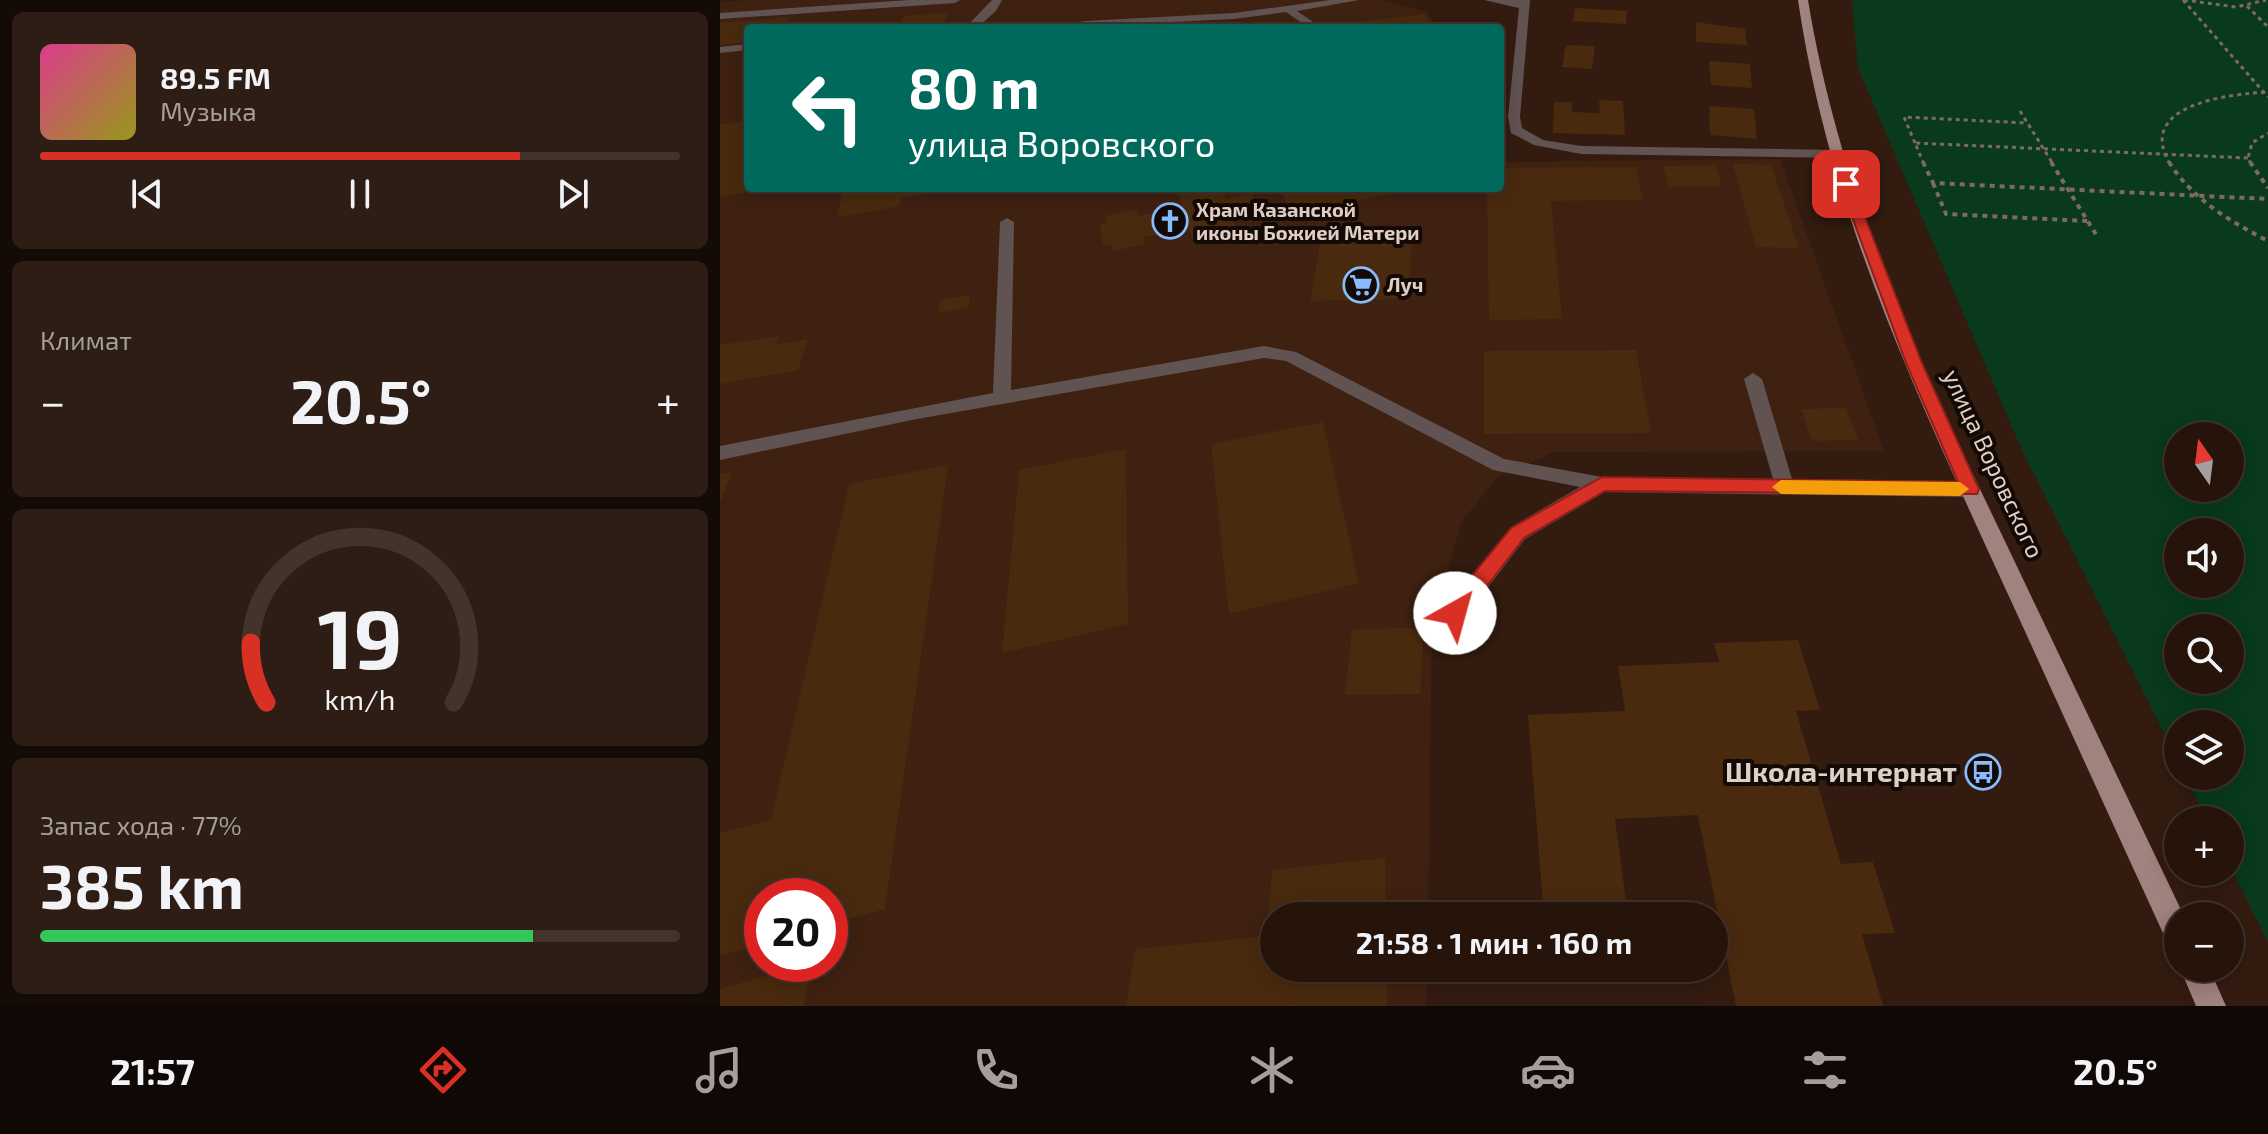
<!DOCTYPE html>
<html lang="ru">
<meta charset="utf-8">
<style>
:root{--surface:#26140b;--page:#2e1d14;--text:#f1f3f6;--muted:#a49e9d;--line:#42332c;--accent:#d93025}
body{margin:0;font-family:"Exo 2",sans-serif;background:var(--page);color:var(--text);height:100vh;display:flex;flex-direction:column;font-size:30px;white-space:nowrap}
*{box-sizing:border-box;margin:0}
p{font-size:26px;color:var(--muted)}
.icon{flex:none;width:44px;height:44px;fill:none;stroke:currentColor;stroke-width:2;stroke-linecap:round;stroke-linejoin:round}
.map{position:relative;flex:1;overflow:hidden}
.sheet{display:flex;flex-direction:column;gap:12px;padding:12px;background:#150b06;width:720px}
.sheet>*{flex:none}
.hud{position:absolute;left:24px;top:24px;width:760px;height:168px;border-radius:8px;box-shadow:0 4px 20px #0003,0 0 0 2px var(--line);background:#00695c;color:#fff;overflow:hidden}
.needle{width:52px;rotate:346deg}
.fabs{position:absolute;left:1444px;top:422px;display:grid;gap:16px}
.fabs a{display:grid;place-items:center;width:80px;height:80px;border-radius:50%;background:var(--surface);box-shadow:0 4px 20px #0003,0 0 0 2px var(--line);font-size:40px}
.speed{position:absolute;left:24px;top:878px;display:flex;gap:16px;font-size:40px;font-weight:700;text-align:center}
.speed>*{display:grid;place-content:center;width:104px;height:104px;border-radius:50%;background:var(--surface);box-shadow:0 4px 20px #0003,0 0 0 2px var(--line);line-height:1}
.speed .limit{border:12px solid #d22;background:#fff;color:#111}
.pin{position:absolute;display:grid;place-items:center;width:68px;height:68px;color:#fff;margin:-34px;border-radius:16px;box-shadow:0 4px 12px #0006}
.me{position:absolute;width:88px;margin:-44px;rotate:38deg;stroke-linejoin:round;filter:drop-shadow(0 0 6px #0008)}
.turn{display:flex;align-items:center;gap:28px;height:168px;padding:0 32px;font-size:36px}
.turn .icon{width:104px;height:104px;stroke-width:2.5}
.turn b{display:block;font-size:56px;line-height:68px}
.big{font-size:60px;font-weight:700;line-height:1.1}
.sheet .tile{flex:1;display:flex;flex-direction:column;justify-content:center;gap:12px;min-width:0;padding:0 28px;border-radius:12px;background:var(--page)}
.sheet .dial{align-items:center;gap:0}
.dial svg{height:208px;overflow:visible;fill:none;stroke:var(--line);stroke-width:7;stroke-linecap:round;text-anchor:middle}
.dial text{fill:var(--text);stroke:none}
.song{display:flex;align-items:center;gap:24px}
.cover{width:96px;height:96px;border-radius:12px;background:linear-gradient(135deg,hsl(330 70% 55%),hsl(60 70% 35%))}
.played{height:8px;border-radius:4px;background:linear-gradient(90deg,var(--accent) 75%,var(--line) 75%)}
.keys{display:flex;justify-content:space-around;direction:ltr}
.heat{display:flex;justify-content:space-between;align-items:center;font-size:44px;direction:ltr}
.charge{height:12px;border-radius:6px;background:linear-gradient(90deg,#34c759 77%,var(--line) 0)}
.trip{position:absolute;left:540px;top:902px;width:468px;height:80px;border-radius:40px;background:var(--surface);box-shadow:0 4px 20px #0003,0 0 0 2px var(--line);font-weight:700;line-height:80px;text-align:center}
.tabs{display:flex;height:128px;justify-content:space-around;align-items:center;background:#0f0804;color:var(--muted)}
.tabs .icon{width:56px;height:56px}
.tabs .selected{color:var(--accent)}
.tabs b{font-size:36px;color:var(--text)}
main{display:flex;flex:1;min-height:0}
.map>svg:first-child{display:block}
.built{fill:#3f2111;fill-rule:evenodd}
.green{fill:#083a1b;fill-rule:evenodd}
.building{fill:#492a0e}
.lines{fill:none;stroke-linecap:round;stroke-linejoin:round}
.path-far1{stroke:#7f6a5f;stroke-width:3;stroke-dasharray:4 4;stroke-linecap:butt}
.path{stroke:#7f6a5f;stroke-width:4;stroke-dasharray:5 5;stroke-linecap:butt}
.minor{fill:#615351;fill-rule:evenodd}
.major{fill:#a0827f;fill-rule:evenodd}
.route{fill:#d93025;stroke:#8d1f18;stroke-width:2}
.slow{fill:#f59e0b}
.labels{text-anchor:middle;stroke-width:8;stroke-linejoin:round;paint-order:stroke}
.far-poi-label{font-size:20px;font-weight:bold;fill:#e0cfc7;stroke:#130905;text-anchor:start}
.street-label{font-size:24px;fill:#e0cfc7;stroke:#130905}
.near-poi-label{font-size:28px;font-weight:bold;fill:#e0cfc7;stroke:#130905;text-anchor:end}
</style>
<main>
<section class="sheet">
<div class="tile">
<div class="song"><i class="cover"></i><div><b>89.5 FM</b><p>Музыка</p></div></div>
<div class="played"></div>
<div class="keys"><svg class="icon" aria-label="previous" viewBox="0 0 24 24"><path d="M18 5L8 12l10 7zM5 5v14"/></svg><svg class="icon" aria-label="pause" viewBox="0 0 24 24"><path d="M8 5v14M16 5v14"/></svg><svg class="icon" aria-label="next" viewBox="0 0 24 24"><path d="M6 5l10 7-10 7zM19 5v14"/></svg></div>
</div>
<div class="tile"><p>Климат</p>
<div class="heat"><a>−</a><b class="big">20.5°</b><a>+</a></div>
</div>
<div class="tile dial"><svg viewBox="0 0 100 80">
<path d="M14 69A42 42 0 1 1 86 69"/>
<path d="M14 69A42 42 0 0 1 8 46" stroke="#d93025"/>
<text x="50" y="56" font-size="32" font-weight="700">19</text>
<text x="50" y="72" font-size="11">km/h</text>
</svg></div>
<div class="tile"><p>Запас хода · 77%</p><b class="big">385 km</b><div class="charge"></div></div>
</section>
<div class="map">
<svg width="1548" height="1006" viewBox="0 0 1548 1006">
<rect width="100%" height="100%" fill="#331b0f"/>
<path class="built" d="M28,0H661L708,12L716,28H28V188H780V153L785,162L1060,159L1164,451L835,452L776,478L741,523L712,629L708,916H554V968H707L706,1006H0V2ZM42,896H110V964H42Z"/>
<path class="green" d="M1132,0H1548V942L1510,866V820H1487L1465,776H1510V724H1458V761L1301,448L1138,68ZM1458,436H1510V488H1458ZM1510,532V584H1458V532ZM1510,628V680H1458V628Z"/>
<g class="building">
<path d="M855,8L907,11L906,24L853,21Z"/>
<path d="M228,12L221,28H178L184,16Z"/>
<path d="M705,14L712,28H638L636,22Z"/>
<path d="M69,17L61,28H28V42L0,45V23Z"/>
<path d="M976,22L1025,29L1027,45L976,42Z"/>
<path d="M846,45L875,46L872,69L842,67Z"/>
<path d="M989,61L1030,64L1032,88L991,85Z"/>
<path d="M879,100L903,101L905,135L833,133L834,102H852V112L880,113Z"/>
<path d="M989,106L1034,109L1037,139L990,135Z"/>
<path d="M28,121V184L25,193L0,196V125Z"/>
<path d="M1013,164L1051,165L1079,248L1036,247Z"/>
<path d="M995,165L1002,186L949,187L943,166Z"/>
<path d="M916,167L923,200L831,201L842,319L769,320L767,188H780V168Z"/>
<path d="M124,188H218L217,192L181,198L180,206L117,217Z"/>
<path d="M483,188H502L506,199L532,193L540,213L513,219L519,234L474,244L469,228L424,237L425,244L393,251L391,244L383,246L380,224L387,223L386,216L417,209L418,216L463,207L458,193Z"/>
<path d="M560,188H692L693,189L572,215Z"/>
<path d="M692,243L688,299L590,301L600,244Z"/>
<path d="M250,295L248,308L218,313L221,300Z"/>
<path d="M59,336L56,345L88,339L78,370L0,384V345Z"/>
<path d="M916,350L931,433L764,434V351Z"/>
<path d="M1126,408L1138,440L1092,441L1081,409Z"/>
<path d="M603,422L639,583L509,614L491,444Z"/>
<path d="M406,449L408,624L282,653L299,470Z"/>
<path d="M228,465L165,909L110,924V896H42V944L0,956V833L51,820L129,484Z"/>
<path d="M12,472L0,502V474Z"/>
<path d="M704,628L700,694L625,695L632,629Z"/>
<path d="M1078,640L1100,710L1076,711L1121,864L1153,862L1175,933L1142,934L1163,1006H1016L978,815L895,819L908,916H824L808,715L905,711L898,666L999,662L994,643Z"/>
<path d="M665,858L666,916H554V968H667V1006H406L415,949L547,936L552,870Z"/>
<path d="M86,964H92L84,1006H0V989Z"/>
</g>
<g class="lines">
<g class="path-far1">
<path d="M1463,0L1548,97"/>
<path d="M1464,0L1516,7L1546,0"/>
<path d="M1527,6L1548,27"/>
<path d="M1300,111L1333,164"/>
<path d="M1195,143L1184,117L1307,123"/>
<path d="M1204,164L1195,143L1528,158"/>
<path d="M1450,164C1414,104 1511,94 1548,92"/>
<path d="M1531,164L1528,158L1532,143L1548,133"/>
</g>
<g class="path">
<path d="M1203,162L1213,183L1548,199"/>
<path d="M1331,162L1377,236"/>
<path d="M1449,162C1473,200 1510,221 1548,241"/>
<path d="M1530,162L1548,188"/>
<path d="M1213,183L1226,214L1368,221"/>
</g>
<g class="minor">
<path d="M189,0H240L235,3L0,19V13Z"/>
<path d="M272,0H282L276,11L257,28H245Z"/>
<path d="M610,0H639L577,11L602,28H589L566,12L514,19L329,28L365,21L514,13Z"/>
<path d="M764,0H810L800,117L802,128L823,140L861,146L1116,150L1123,154L1116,158L861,154L814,145L791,133L788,117L799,8Z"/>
<path d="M28,44V50L0,53V47Z"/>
<path d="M287,218L294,222L291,390L544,346L576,352L784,459L882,477L1053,479L1024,379L1033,373L1042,379L1072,479L1250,481L1257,484L1260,489L1257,494L1250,497L885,492L805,539L743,620L735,622L727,620L724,613L727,606L791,527L860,487L773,470L566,361L544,358L197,419L0,460V446L273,393L280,222Z"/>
</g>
<g class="major">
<path d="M1078,0H1088C1120,194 1197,358 1281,533C1342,661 1403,788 1464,916H1458V948L1448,944C1388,814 1329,683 1269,553C1185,369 1108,202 1078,0Z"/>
<path d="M1460,968H1489L1506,1006H1476Z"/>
</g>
</g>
<path class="route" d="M1126,180L1132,184L1202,363L1259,489L1257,494L885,491L804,538L742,619L735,621L727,619L725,613L727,606L791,528L882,477L1238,482L1186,363L1120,184Z"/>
<path class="slow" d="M1061,480L1240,482L1249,489L1240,496L1061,494L1052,487Z"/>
<defs>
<symbol id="church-ring" viewBox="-11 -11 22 22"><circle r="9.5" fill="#130905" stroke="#87bbfb" stroke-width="1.5"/><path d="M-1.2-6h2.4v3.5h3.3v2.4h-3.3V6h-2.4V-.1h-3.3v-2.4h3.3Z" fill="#87bbfb"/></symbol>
<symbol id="supermarket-ring" viewBox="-11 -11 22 22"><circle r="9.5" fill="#130905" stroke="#87bbfb" stroke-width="1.5"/><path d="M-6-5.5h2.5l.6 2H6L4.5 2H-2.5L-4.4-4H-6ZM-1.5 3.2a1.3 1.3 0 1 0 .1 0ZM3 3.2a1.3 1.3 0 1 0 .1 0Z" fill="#87bbfb"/></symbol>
<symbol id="bus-ring" viewBox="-11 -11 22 22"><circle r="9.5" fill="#130905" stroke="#87bbfb" stroke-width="1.5"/><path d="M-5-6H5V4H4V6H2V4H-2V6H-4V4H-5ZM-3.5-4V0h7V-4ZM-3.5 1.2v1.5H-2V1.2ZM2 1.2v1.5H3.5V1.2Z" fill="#87bbfb"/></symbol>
</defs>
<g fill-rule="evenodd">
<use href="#church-ring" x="430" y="201" width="40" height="40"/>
<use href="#supermarket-ring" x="621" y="265" width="40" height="40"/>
<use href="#bus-ring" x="1243" y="752" width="40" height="40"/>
</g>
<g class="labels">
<g class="far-poi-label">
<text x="476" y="217">Храм Казанской<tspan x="476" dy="23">иконы Божией Матери</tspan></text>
<text x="667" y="292">Луч</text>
</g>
<g class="street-label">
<text transform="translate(1273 464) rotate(65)" y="8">улица Воровского</text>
</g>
<g class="near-poi-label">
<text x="1237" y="782">Школа-интернат</text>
</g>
</g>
</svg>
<div class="fabs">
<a><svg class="needle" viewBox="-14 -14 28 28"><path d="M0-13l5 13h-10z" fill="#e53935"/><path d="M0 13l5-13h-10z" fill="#a49e9d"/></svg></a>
<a><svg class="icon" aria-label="sound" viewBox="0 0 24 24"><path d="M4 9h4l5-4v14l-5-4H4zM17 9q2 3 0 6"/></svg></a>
<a><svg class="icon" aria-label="search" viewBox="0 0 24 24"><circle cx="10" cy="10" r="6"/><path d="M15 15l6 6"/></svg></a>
<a><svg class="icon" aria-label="layers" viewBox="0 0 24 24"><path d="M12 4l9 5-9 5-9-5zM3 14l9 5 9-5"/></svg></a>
<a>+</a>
<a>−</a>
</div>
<div class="speed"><div class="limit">20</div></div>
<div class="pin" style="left:1126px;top:184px;background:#d93025"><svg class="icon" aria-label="arrive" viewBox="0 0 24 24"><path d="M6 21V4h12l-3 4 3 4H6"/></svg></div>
<svg class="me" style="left:735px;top:613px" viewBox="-20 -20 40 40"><circle r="19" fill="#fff"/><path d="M0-13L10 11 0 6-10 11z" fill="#d93025"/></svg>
<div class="trip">21:58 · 1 мин · 160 m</div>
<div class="hud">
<div class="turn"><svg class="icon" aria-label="left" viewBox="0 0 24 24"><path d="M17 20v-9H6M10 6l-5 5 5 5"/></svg><div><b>80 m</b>улица Воровского</div></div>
</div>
</div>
</main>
<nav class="tabs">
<b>21:57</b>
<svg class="icon selected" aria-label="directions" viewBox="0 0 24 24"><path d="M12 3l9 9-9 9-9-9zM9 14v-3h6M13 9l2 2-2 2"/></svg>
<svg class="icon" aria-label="music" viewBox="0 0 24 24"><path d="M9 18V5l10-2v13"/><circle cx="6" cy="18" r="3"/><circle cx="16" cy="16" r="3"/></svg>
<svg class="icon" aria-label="phone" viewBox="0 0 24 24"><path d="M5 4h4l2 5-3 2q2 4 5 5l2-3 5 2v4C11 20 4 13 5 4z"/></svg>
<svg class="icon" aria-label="climate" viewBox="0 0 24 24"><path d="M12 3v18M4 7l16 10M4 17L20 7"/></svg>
<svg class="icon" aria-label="car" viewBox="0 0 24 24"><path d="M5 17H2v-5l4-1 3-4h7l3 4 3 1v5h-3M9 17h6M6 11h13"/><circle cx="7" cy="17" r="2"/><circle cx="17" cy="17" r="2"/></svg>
<svg class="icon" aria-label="filters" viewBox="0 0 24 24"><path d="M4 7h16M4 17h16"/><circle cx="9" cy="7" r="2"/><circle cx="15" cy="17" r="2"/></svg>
<b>20.5°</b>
</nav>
